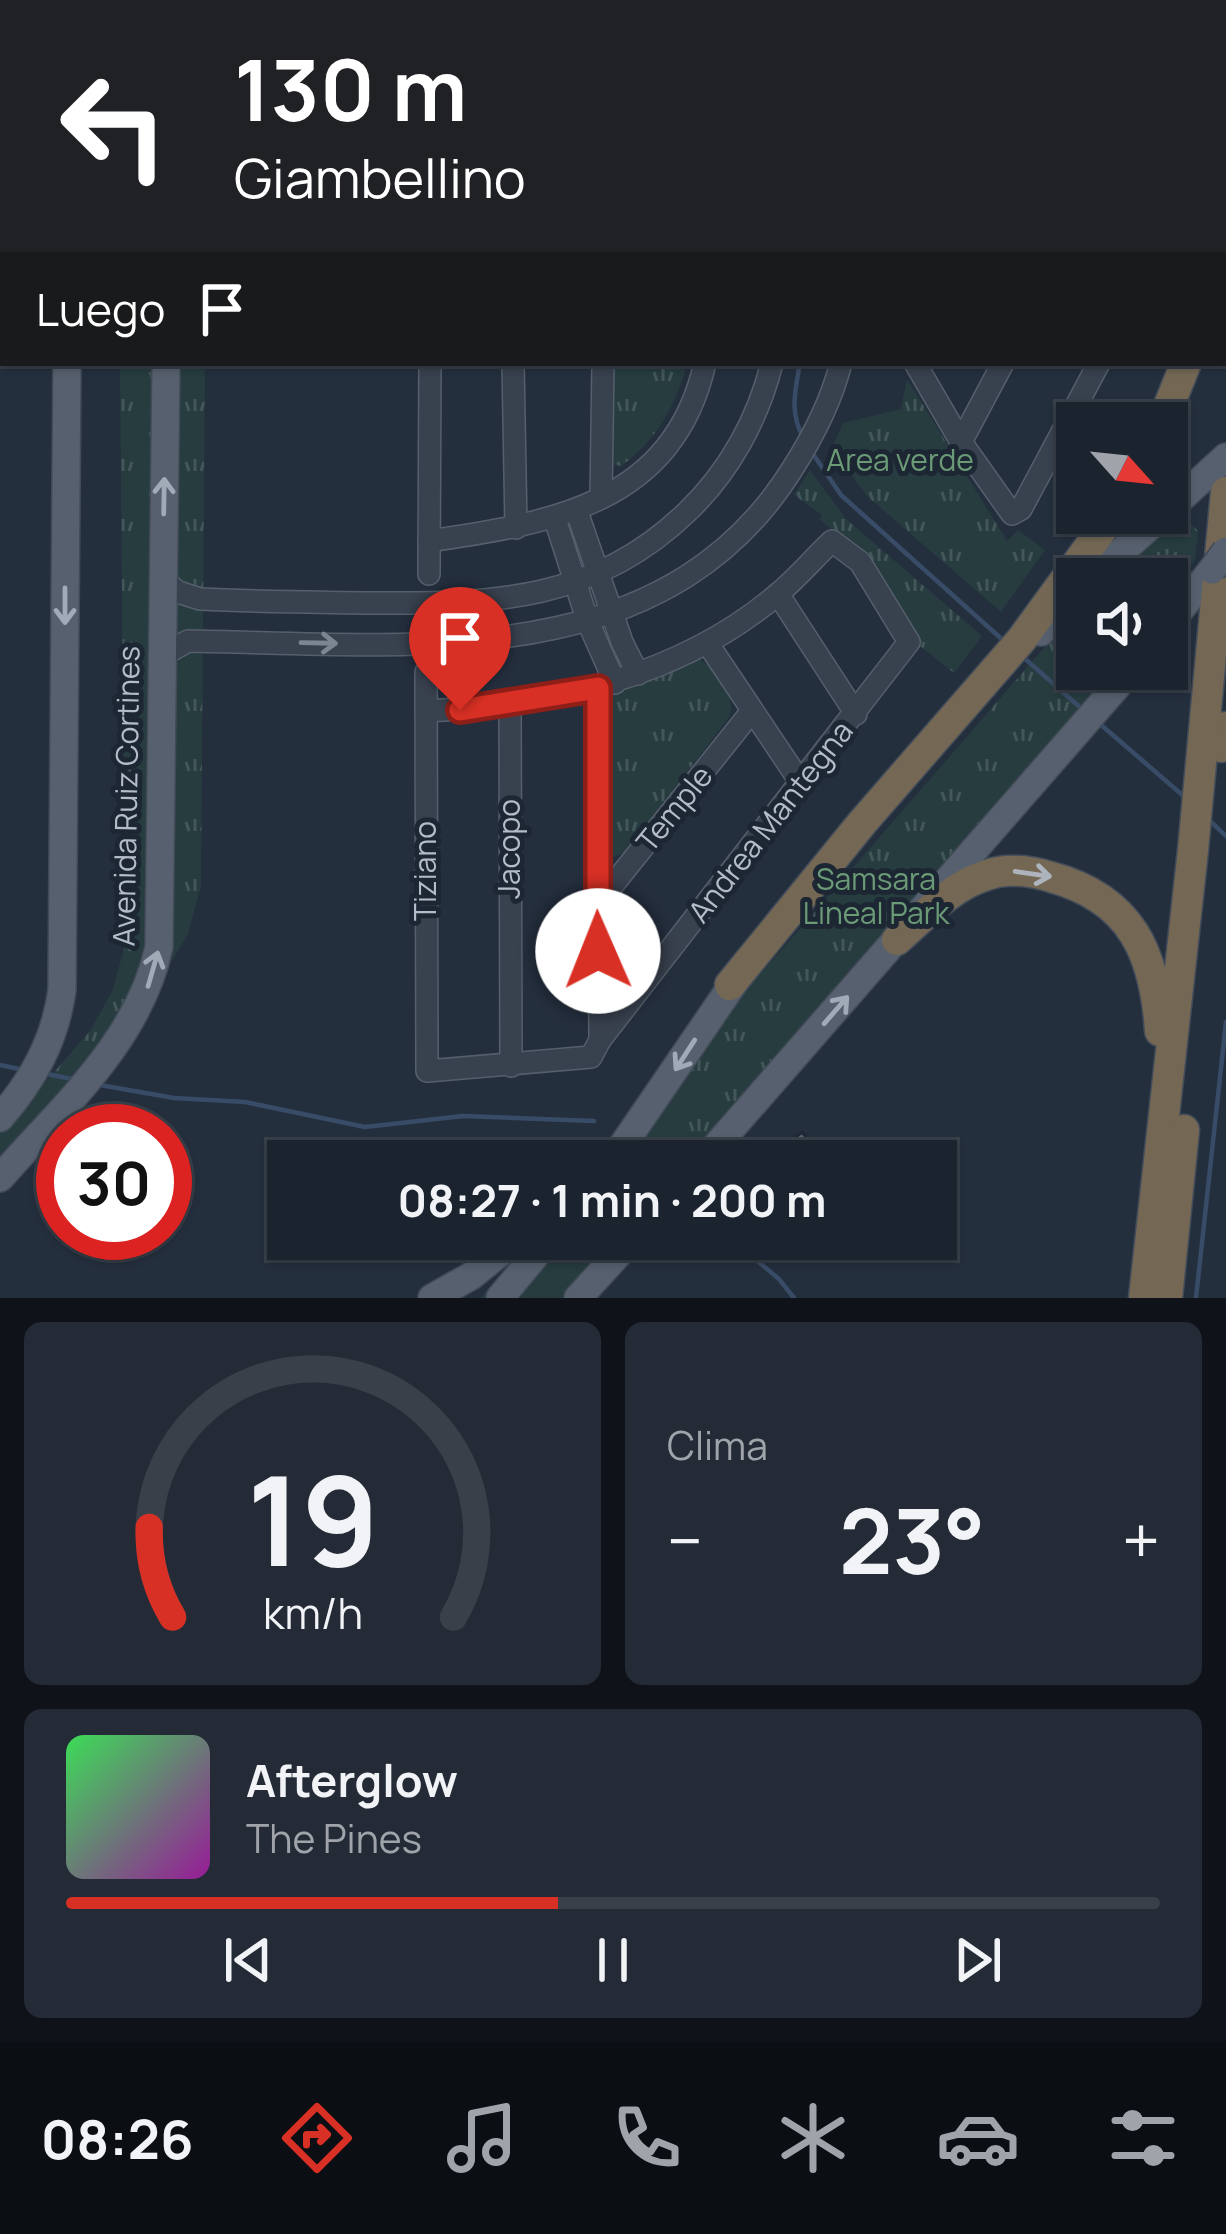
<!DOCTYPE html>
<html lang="es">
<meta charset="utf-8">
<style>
:root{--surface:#1b232e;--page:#242b36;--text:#f1f3f6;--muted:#a0a4aa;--line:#39404a;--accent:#d93025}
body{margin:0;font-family:Manrope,sans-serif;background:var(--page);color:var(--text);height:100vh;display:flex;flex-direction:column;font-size:45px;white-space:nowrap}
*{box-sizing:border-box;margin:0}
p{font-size:39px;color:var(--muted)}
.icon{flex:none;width:66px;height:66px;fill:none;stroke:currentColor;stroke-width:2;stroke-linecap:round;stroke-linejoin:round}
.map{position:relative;height:1298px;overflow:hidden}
.panel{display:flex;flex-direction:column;gap:24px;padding:24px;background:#0f1319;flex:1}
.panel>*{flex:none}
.hud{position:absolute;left:0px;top:0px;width:1227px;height:366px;box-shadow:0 3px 9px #0004,0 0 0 3px var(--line);background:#202124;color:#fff;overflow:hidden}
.needle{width:78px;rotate:117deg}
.controls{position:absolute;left:1056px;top:402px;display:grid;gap:24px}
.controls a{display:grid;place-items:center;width:132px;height:132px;border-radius:0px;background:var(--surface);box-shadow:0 3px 9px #0004,0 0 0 3px var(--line);font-size:60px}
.speed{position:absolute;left:36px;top:1104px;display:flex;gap:24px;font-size:60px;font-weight:700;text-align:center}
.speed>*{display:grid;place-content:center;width:156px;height:156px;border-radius:50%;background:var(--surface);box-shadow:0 3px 9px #0004,0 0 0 3px var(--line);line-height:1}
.speed .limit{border:18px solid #d22;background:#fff;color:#111}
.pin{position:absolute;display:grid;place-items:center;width:102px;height:102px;color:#fff;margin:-123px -51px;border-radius:50% 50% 50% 0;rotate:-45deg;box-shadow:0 0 12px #0007}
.pin .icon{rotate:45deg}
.me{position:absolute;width:132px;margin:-66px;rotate:359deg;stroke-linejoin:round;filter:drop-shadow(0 0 9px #0008)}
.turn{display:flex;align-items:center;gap:42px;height:252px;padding:0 36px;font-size:54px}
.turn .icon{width:156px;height:156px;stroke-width:2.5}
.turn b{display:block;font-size:84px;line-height:102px}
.then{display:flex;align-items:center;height:114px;padding:0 36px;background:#0003;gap:24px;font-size:45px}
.big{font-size:90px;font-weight:700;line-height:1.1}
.panel .card{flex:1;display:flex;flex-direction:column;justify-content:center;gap:18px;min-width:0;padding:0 42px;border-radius:18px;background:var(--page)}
.panel .dial{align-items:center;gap:0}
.dial svg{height:312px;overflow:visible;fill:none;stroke:var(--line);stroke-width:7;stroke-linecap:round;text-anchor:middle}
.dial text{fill:var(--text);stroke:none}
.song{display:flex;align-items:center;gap:36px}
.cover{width:144px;height:144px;border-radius:18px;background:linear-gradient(135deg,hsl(130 70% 55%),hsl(300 70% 35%))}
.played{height:12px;border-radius:6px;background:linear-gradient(90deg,var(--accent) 45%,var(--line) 45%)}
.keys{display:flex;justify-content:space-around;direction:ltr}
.heat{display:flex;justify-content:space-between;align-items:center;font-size:66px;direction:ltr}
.panel .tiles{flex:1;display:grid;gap:24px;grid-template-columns:1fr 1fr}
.card:last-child{grid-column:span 2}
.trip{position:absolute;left:267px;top:1140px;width:690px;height:120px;border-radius:0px;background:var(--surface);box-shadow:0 3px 9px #0004,0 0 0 3px var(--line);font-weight:700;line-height:120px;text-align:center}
.tabs{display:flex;height:192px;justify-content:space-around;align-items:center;background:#0b0e12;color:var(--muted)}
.tabs .icon{width:84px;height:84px}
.tabs .selected{color:var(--accent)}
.tabs b{font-size:54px;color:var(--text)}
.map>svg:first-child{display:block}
.park{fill:url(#park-tufts)}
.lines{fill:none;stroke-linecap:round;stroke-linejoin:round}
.stream{stroke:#394c67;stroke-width:4.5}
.building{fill:url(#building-cross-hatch);stroke:#1f2835;stroke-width:3}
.minor-casing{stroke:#565f6c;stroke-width:24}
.major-casing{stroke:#414a57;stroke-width:30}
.highway-casing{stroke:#434c59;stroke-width:33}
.minor{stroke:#38414e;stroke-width:21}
.major{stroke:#56606e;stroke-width:27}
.highway{stroke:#746855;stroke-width:30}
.major-bridge-casing{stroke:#414a57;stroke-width:30;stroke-linecap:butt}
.major-bridge{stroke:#56606e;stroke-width:27}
.oneway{stroke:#a1aab7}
.oneway2{stroke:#7c8592}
.oneway3{stroke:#aeb4bd}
.route-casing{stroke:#8d1f18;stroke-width:30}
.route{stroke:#d93025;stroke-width:21}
.labels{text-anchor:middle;stroke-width:10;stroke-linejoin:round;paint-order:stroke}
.park-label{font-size:30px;fill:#6b9a76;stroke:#1d2633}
.street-label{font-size:30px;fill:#b4bcc9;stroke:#1d2633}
</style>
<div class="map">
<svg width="1226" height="1298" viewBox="0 0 1226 1298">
<defs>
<pattern id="park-tufts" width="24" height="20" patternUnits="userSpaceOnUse" patternTransform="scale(3)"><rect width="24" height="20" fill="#263c3f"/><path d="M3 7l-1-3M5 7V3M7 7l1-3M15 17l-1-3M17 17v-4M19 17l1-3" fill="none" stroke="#435659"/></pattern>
<pattern id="building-cross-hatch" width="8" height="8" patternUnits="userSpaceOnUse" patternTransform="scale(3)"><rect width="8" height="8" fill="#455162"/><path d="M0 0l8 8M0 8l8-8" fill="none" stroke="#5d6877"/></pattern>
</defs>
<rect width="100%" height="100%" fill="#242f3e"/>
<g class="park">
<path d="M120,363H205L201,885L188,934L174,957L136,1010L0,1165V1134L90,1031L112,992L125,946Z"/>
<path d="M605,363H687C677,404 656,441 621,466L610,464Z"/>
<path d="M907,379L1007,541L1018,530L1045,550L1001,612L867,496L832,448L843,423L901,409Z"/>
<path d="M810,470L846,519L982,636L954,673L915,642L845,540L820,520L822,515L794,495Z"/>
<path d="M1190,523L1198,531L1195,559L1167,610V579H1104L1168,527Z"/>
<path d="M1077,610V669H1117L913,910L690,1161H598Z"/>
<path d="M695,657C714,665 736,696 730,716L626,852L610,858L602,853L607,693Z"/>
<path d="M531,1239H620L568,1298H480Z"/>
</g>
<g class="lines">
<g class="stream">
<path d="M690,0L692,3"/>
<path d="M800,363C795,391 789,413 804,439"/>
<path d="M813,454L841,495L1005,642"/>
<path d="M1023,657L1082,709"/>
<path d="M1100,724L1187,799"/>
<path d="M1208,819L1226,836"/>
<path d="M0,1065L24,1070"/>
<path d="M47,1074L77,1080"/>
<path d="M100,1085L174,1098L245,1102L365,1127L463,1116L594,1121"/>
<path d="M731,1239L779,1279L794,1298"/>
<path d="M1196,1298L1226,1022"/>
</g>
</g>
<path class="building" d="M802,1132L828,1161H767Z"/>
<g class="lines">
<defs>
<g id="minor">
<path d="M633,0L635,3"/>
<path d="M740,0V3"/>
<path d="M445,3L457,0"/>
<path d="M705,3L718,0"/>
<path d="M849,3L853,0"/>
<path d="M991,3L995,0"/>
<path d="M1014,3V0"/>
<path d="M1100,3L1101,0"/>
<path d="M1185,3L1186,0"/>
<path d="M513,363L516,528"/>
<path d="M915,363L961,442L1012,514L1021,509L1099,363"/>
<path d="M961,442L1003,363"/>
<path d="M601,498L603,363"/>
<path d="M577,512L622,642L638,674"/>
<path d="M555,519L588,622L615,683"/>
<path d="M429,541C550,523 673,505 705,363"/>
<path d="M429,574L430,363"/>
<path d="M162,579L178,592L200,599C258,602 315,602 373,603C494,604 595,601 687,512C729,472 758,419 772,363"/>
<path d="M778,594L856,714"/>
<path d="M708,644L801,783"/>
<path d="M163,655L188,641C400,644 660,678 791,471C813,437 831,402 841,363"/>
<path d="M426,672L427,1071L591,1057L600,1040L909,642L860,562L832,541C814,558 798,577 779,593C680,678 553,704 426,711"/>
<path d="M598,688L600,1040"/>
<path d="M510,705L511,1066"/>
<path d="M596,906L752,711"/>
</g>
<g id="major">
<path d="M71,3V0"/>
<path d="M171,3V0"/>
<path d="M1167,511L1226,457"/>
<path d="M1090,579L1165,513"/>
<path d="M1167,626L1212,570"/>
<path d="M1041,632L1077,593"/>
<path d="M0,1118C33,1080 55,1041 62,990L67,363"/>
<path d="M612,1161L742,971"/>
<path d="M703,1161L1132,669"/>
<path d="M0,1178C61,1108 139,1041 159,947L166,363"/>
<path d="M432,1298L471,1276L517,1239"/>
<path d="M500,1298L549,1239"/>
<path d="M578,1298L632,1239"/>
</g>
<g id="highway">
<path d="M1224,226L1226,217"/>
<path d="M1162,423L1186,363"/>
<path d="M1221,747L1226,727"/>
<path d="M897,940C924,916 951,886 987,875C1007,868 1031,871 1051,877C1132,899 1155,954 1160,1031"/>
<path d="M730,985L862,823L1022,639L1114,513"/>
<path d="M1144,1298L1193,850L1226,492"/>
<path d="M1167,1298L1184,1130"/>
</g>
</defs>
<use href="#minor" class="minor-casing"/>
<use href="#major" class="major-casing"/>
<use href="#highway" class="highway-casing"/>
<use href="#minor" class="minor"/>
<use href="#major" class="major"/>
<use href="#highway" class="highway"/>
<defs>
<path id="major-bridge" d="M1212,570L1226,551"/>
</defs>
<use href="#major-bridge" class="major-bridge-casing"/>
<use href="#major-bridge" class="major-bridge"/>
</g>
<defs><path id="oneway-shaft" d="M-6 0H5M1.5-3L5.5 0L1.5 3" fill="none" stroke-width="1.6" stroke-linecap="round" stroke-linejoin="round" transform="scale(3)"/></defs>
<g class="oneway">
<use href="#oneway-shaft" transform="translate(164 496) rotate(-89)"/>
<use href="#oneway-shaft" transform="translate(65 606) rotate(90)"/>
<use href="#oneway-shaft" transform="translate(153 969) rotate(-74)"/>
<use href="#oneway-shaft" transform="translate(836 1010) rotate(-49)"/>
<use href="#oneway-shaft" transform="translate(685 1055) rotate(123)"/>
</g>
<use class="oneway2" href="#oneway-shaft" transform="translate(319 643) rotate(1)"/>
<use class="oneway3" href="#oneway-shaft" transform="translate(1033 874) rotate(8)"/>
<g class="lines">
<defs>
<path id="route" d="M460,710L598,688V951"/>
</defs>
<use href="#route" class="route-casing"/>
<use href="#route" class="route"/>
</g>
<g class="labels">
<g class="park-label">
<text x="900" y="471">Area verde</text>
<text x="876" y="890">Samsara<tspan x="876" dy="34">Lineal Park</tspan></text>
</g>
<g class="street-label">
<text transform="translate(127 796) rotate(-89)" y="10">Avenida Ruiz Cortines</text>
<text transform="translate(675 809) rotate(-51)" y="10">Temple</text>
<text transform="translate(771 822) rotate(-52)" y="10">Andrea Mantegna</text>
<text transform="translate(510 849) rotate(-90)" y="10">Jacopo</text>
<text transform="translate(426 871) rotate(-90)" y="10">Tiziano</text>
</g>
</g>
</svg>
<div class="controls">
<a><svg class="needle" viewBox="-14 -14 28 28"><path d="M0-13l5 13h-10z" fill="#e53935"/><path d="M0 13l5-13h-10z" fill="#a0a4aa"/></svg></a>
<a><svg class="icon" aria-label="sound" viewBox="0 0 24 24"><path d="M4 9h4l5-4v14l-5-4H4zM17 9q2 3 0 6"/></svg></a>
</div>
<div class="speed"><div class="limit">30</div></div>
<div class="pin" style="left:460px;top:710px;background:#d93025"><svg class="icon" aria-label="arrive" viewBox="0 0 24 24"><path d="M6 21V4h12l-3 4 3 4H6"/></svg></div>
<svg class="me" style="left:598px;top:951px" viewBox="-20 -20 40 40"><circle r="19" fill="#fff"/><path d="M0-13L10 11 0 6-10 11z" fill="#d93025"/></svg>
<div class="trip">08:27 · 1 min · 200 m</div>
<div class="hud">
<div class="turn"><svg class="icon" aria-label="left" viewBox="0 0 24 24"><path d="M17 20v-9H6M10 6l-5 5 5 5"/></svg><div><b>130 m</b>Giambellino</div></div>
<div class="then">Luego<svg class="icon" aria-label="arrive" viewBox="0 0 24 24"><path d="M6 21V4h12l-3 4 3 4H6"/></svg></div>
</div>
</div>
<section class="panel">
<div class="tiles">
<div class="card dial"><svg viewBox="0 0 100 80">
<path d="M14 69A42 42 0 1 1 86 69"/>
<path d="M14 69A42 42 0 0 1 8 46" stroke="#d93025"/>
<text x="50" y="56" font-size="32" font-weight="700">19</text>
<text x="50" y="72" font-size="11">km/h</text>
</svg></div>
<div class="card"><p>Clima</p>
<div class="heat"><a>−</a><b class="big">23°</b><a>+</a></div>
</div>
<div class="card">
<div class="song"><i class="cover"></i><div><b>Afterglow</b><p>The Pines</p></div></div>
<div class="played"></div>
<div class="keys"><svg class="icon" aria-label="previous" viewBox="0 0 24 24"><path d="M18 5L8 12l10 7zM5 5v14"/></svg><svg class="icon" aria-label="pause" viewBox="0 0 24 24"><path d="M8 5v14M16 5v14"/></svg><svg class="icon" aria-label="next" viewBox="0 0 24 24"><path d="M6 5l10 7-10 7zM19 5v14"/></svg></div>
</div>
</div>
</section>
<nav class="tabs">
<b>08:26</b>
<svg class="icon selected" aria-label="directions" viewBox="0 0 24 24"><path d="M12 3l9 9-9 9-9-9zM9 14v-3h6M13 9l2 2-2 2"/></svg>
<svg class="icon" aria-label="music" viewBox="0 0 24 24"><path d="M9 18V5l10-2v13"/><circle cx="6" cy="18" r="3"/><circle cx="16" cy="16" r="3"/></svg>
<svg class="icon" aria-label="phone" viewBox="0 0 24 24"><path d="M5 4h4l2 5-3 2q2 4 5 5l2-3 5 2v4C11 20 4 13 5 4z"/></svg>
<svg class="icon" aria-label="climate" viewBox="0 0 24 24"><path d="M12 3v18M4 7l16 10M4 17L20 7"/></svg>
<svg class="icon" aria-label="car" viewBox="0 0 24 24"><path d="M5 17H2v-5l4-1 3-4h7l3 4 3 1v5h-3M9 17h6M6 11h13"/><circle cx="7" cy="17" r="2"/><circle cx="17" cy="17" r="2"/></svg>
<svg class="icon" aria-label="filters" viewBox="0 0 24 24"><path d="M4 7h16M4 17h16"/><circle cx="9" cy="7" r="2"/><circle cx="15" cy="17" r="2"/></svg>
</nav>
